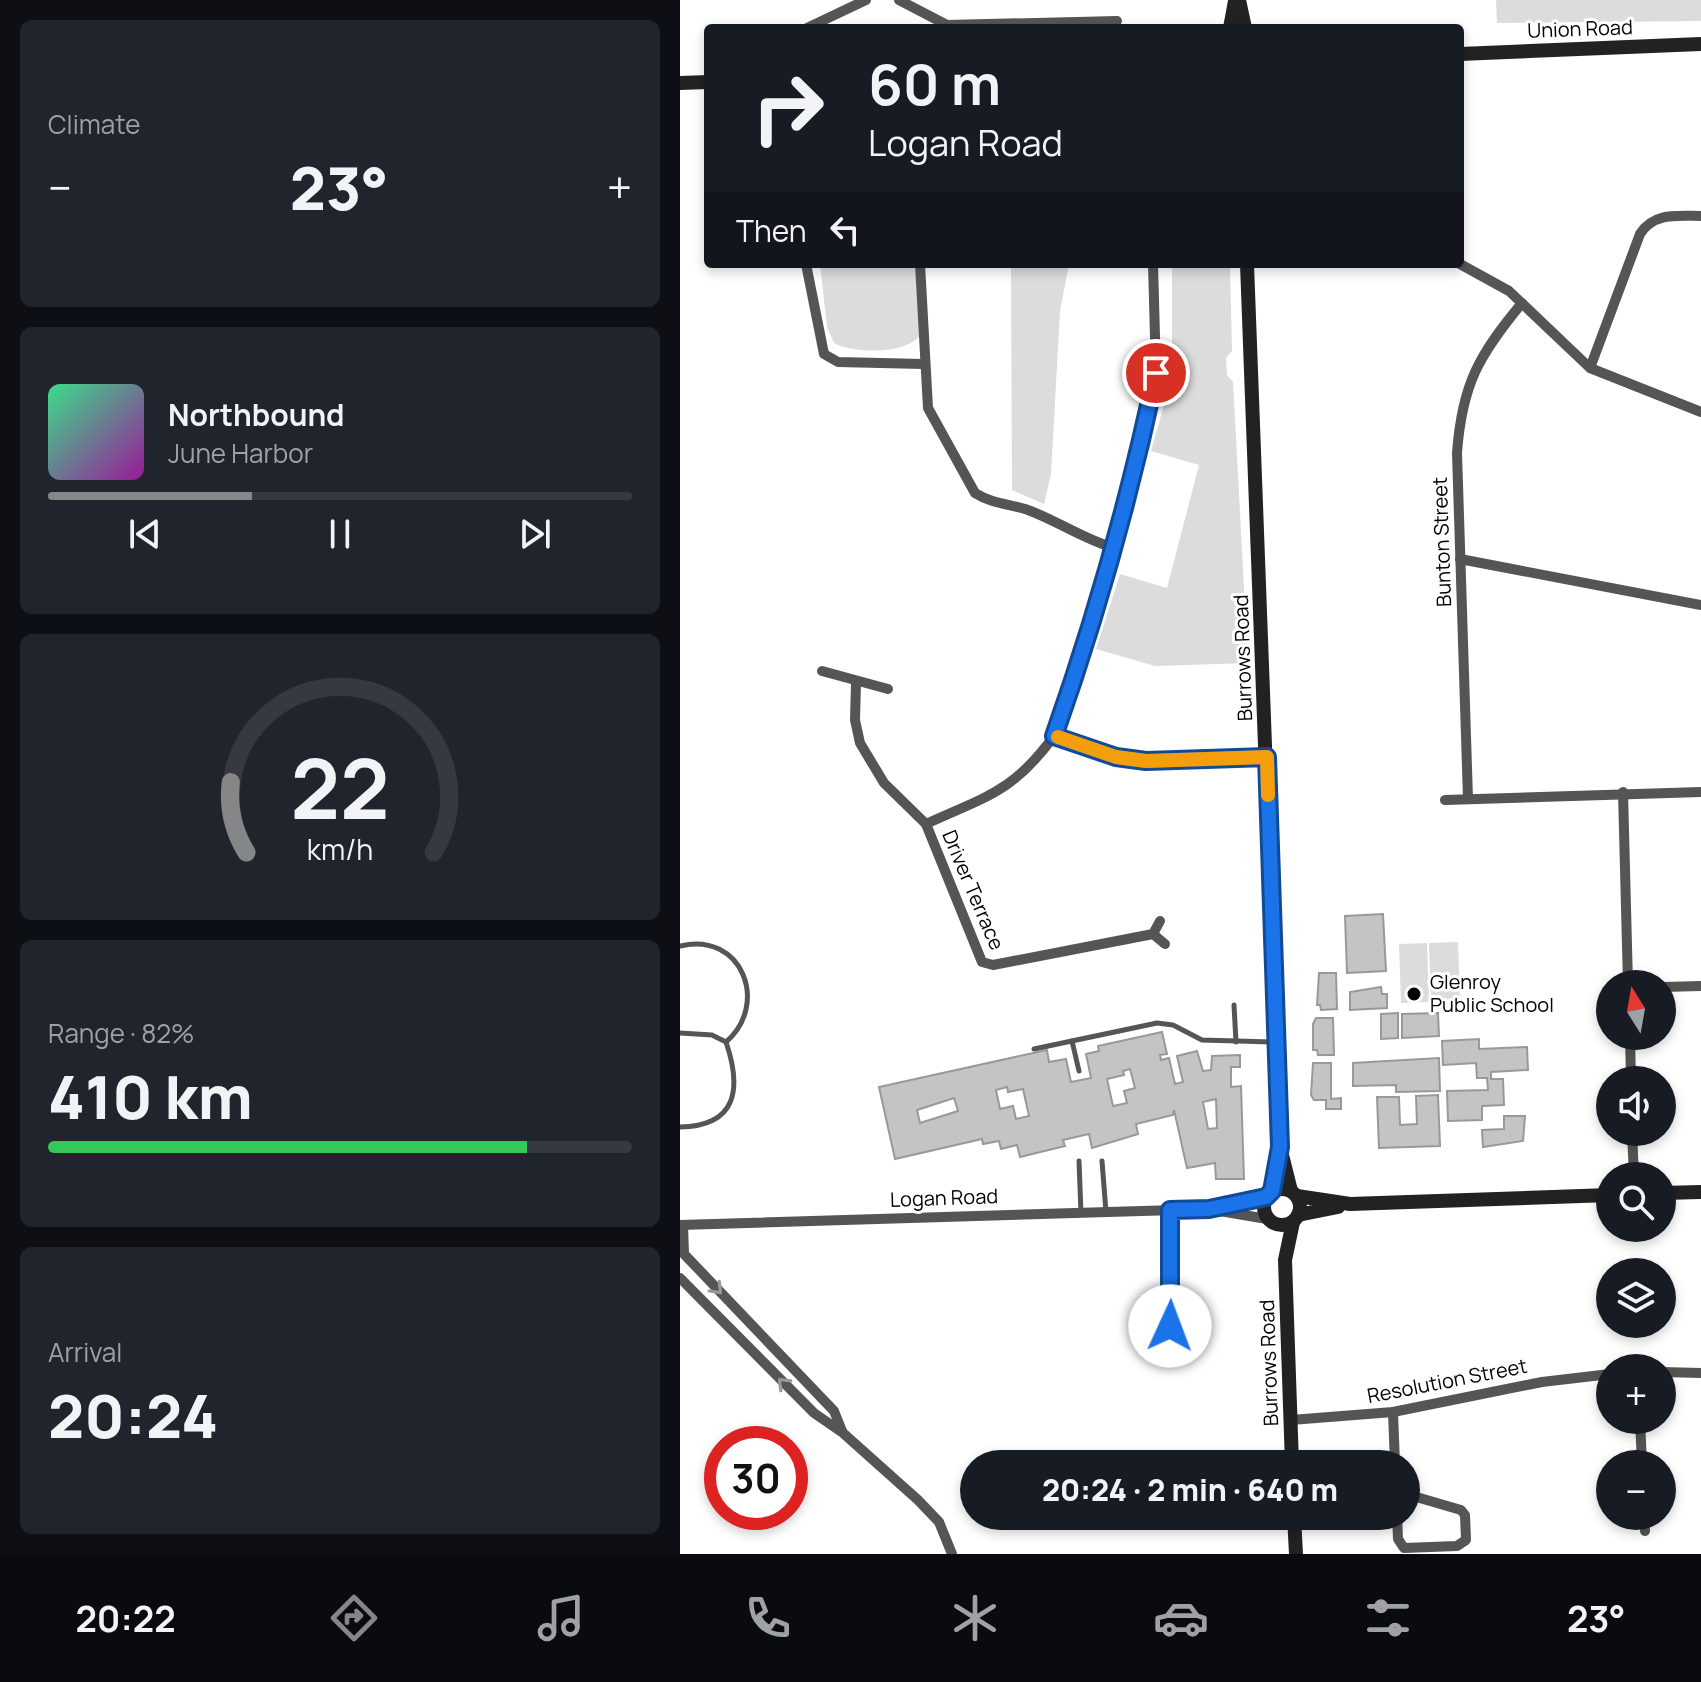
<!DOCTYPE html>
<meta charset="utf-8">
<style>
:root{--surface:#171b24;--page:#20242c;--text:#f1f3f6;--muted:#9ea1a6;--line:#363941;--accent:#858687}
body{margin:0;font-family:Manrope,sans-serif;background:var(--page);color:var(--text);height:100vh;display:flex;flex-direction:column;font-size:30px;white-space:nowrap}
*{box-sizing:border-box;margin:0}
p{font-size:26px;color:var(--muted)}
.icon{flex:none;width:44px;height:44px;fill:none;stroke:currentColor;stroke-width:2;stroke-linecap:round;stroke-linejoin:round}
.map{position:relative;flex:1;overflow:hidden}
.sheet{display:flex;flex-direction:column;gap:20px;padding:20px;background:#0d0f14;width:680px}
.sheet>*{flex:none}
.guide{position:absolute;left:24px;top:24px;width:760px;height:244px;border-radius:8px;box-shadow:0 4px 12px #0003;background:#171b24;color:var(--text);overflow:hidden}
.needle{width:52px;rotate:349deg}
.fabs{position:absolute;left:916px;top:970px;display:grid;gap:16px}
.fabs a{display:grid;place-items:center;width:80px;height:80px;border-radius:50%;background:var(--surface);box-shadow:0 4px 12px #0003;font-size:40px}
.speed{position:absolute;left:24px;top:1426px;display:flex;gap:16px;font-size:40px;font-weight:700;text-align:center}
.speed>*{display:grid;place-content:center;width:104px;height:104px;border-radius:50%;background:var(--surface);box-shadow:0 4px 12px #0003;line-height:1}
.speed .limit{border:12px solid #d22;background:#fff;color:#111}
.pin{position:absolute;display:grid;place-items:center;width:68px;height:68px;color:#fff;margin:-34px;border:4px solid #fff;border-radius:50%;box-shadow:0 2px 8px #0007}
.me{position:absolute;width:88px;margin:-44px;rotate:2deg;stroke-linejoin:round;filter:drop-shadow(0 0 6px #0008)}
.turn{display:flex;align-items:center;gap:28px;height:168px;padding:0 32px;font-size:36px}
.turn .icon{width:104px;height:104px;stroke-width:2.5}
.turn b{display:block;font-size:56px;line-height:68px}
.then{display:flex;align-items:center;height:76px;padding:0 32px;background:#0003;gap:16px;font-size:30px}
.big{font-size:60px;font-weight:800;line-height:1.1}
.sheet .widget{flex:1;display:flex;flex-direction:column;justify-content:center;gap:12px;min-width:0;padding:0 28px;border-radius:12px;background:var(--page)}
.sheet .dial{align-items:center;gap:0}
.dial svg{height:208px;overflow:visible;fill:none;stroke:var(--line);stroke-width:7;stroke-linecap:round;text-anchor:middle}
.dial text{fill:var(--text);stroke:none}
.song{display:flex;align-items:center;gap:24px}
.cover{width:96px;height:96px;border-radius:12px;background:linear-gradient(135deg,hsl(150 70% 55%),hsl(300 70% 35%))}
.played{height:8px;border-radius:4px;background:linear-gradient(90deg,var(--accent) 35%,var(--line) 35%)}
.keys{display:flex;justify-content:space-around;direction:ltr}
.heat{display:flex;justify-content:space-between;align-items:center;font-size:44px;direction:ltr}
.charge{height:12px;border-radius:6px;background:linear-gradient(90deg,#34c759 82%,var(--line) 0)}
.trip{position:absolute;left:280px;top:1450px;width:460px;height:80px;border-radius:40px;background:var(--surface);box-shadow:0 4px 12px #0003;font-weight:800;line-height:80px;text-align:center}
.tab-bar{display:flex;height:128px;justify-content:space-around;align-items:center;background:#090b0e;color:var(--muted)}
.tab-bar .icon{width:56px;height:56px}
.tab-bar .selected{color:var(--accent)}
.tab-bar b{font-size:36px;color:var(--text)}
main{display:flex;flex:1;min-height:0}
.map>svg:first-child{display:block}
.green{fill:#dcdcdc}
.building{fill:#c4c4c4;stroke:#999;stroke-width:2;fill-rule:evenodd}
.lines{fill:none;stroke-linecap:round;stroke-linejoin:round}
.lane{stroke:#555;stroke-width:5}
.street{stroke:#555;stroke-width:10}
.secondary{stroke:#222;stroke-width:14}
.oneway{stroke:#999}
.route-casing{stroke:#114b97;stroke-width:20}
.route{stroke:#1a73e8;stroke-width:14}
.slow{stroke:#f59e0b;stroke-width:14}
.poi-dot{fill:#000;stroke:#fff;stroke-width:3}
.labels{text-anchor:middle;stroke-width:6;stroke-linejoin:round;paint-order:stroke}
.street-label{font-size:20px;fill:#000;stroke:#fff}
.poi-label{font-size:20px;fill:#000;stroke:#fff;text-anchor:start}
</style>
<main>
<section class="sheet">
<div class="widget"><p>Climate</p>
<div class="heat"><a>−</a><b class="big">23°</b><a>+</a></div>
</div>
<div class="widget">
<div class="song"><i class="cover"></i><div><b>Northbound</b><p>June Harbor</p></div></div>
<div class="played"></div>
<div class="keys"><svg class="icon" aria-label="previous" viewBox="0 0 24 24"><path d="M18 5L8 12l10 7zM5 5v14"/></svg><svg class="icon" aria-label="pause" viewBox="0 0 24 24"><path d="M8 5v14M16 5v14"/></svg><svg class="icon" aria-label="next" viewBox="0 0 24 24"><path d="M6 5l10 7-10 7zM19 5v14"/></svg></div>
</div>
<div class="widget dial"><svg viewBox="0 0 100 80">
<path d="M14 69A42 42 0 1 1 86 69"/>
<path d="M14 69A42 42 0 0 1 8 42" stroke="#858687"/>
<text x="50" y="56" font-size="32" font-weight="700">22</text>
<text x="50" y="72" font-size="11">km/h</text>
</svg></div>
<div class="widget"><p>Range · 82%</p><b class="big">410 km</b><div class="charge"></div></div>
<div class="widget"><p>Arrival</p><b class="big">20:24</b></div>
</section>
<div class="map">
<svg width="1021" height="1554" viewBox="0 0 1021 1554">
<rect width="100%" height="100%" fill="#fff"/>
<g class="green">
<path d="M816,0H1021V21L817,23Z"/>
<path d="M140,264H239L242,332C231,355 174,354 154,343L147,327Z"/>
<path d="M331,264H389L380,311L371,474L364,504L332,490Z"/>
<path d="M492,264H550L552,351L546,358L547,375L553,382L568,663L475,666L416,649L440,574L487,588L519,465L471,451L492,377Z"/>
<path d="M778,942L780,1001L751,1002L749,943Z"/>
<path d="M747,943L749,1002L721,1003L719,944Z"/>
</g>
<g class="building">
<path d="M703,914L706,971L667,973L665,916Z"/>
<path d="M639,973H656L657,1009L641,1010L640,1005H637Z"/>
<path d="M701,987L702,994H707V1008L670,1010V992Z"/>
<path d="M718,1013V1038L701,1039V1014Z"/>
<path d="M758,1013L759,1036L722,1038V1014Z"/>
<path d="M636,1018H653L654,1055H638L637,1050H633V1024Z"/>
<path d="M482,1032L487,1054L480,1055L481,1060L489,1058L495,1084L503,1082L497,1056L517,1051L523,1071L531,1070L532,1056L560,1055V1067H551V1087L561,1086L564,1179H536L535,1163L507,1168L494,1110L493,1115L456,1124L458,1134L412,1148L409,1134L383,1140L385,1146L340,1157L337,1145L321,1149L319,1141L303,1144L302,1139L215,1159L199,1087L367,1050L369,1062L386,1059L391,1082L411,1078L406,1054L419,1051L418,1046ZM450,1069L455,1088L444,1091L447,1103L433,1106L427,1079L444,1075L443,1071ZM327,1087L328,1092L343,1089L349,1116L336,1119L333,1106L320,1109L316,1090ZM274,1098L278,1111L240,1123L237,1110ZM536,1099L537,1128L528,1129L523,1102Z"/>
<path d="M799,1039V1049L847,1047L848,1070L811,1072V1079H823L824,1105L802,1106V1120L768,1121L767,1091L808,1090L807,1078H797L796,1063L763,1065L762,1041Z"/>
<path d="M759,1058L760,1091L716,1092V1085L673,1086V1063Z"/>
<path d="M633,1063H651V1099L661,1098V1109H646V1100H634L631,1095Z"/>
<path d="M758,1095L760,1146L699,1148L697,1097H719L720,1125L737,1124L736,1096Z"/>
<path d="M824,1116H845L843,1141L803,1147L802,1130L824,1129Z"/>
</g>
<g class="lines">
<g class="lane">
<path d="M0,946C62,931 90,1004 46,1042"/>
<path d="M554,1005L556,1042"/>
<path d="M0,1033L32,1035L46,1042C62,1089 57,1126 0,1127"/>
<path d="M392,1041L399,1071"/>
<path d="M354,1049L477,1023L493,1025L522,1040L594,1042"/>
<path d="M399,1161L401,1213"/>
<path d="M422,1161L426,1212"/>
</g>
<g class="street">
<path d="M219,0L267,25L437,21"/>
<path d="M127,28L186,0"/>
<path d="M126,264L144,354L158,362L243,364"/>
<path d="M240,264L248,408L295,493C312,504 330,504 348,510C378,521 403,539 434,548"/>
<path d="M780,264L829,291L910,368L1021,412"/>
<path d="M910,368L960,234C974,212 997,216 1021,216"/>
<path d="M780,559L1021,605"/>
<path d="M142,671L208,689"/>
<path d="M176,683L175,720L180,743L204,783L246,824L302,962L313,965L473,934"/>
<path d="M374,736L436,757L466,761L587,757"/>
<path d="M943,792L948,984"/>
<path d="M788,799L777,453C782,384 799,355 842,303"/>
<path d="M765,800L1021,792"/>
<path d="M246,824C307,796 333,792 374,736L458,460L476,373L473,264"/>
<path d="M473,934L485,944"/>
<path d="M473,934L480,921"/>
<path d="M982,987L1021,986"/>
<path d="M950,1036L951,1080"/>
<path d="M952,1132L954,1176"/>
<path d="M534,1210L587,1219"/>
<path d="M0,1225L529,1209L586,1197"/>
<path d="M3,1225L4,1254L154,1411L162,1431"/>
<path d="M0,1278L134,1413L163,1433L238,1500L259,1522L272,1554"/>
<path d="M476,1312L490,1311"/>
<path d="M490,1326V1210"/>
<path d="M982,1372L1021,1373"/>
<path d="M713,1412L715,1464"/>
<path d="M611,1420L713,1412L862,1382L930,1374"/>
<path d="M960,1420L962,1464"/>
<path d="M717,1516L718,1539L724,1548L777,1546L786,1540L785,1515L781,1510L726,1494"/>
<path d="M964,1516L965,1531"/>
</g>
<g class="secondary">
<path d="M559,0L565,28"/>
<path d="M550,28L555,1"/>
<path d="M780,54L1021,44"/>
<path d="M0,83L28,82"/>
<path d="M567,264L600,1147L611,1191"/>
<circle cx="602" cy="1207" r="18"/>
<path d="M592,1191L599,1152"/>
<path d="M982,1193L1021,1192"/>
<path d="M617,1196L670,1204L930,1195"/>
<path d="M618,1215L658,1207"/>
<path d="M612,1464L605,1260L613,1222"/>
<path d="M614,1516L616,1554"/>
</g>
</g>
<defs><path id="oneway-chevron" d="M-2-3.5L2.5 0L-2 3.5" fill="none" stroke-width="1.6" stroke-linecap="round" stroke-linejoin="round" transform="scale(2)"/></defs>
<g class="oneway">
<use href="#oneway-chevron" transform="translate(37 1289) rotate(46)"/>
<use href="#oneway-chevron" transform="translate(103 1383) rotate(-135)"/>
</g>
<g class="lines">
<defs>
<path id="route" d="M476,373C450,496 416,617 374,736L436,757L466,761L587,757L600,1147L592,1191L586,1197L529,1209L490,1210V1326"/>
</defs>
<use href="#route" class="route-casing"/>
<use href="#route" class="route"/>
<path class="slow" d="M378,737L436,757L466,761L587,757L588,795"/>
</g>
<circle class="poi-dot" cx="734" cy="994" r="8"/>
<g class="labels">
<g class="street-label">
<text transform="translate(900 29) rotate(-2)" y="7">Union Road</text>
<text transform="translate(762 542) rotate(-92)" y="7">Bunton Street</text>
<text transform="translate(563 658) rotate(-92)" y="7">Burrows Road</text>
<text transform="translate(293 890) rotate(67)" y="7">Driver Terrace</text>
<text transform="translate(264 1198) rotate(-2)" y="7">Logan Road</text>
<text transform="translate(589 1363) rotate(-92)" y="7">Burrows Road</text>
<text transform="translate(767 1381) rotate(-11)" y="7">Resolution Street</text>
</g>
<g class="poi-label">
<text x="750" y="989">Glenroy<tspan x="750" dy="23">Public School</tspan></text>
</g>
</g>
</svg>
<div class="fabs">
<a><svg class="needle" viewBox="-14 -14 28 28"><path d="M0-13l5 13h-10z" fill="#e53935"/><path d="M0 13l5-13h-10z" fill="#9ea1a6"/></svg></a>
<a><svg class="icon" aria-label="sound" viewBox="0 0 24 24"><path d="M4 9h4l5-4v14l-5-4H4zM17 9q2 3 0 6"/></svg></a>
<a><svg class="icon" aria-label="search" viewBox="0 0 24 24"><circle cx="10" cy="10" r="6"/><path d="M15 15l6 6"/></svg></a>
<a><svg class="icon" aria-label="layers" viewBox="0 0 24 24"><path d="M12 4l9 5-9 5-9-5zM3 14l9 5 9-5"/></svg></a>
<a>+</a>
<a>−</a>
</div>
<div class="speed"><div class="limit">30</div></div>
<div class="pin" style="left:476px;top:373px;background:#d93025"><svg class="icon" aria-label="arrive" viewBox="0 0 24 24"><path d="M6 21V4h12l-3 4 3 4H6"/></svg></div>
<svg class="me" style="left:490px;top:1326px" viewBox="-20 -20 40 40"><circle r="19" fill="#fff"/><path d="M0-13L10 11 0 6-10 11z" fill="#1a73e8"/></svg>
<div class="trip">20:24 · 2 min · 640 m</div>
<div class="guide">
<div class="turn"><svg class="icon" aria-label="right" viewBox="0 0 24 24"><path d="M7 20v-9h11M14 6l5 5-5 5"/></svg><div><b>60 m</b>Logan Road</div></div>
<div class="then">Then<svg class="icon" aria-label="left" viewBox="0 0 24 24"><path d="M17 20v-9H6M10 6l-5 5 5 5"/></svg></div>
</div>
</div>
</main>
<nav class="tab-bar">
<b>20:22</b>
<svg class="icon selected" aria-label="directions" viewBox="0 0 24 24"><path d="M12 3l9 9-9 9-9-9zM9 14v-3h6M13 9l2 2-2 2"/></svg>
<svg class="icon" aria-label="music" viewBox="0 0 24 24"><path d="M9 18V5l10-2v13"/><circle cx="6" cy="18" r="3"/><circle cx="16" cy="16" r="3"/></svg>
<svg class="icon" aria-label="phone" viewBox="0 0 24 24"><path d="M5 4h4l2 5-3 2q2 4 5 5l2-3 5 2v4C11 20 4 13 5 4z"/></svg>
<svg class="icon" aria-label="climate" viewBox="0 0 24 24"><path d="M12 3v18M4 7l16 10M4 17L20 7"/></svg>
<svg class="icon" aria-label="car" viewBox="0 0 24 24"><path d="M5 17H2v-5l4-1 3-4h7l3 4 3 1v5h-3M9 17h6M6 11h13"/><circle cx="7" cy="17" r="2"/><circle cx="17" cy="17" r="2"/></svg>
<svg class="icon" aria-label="filters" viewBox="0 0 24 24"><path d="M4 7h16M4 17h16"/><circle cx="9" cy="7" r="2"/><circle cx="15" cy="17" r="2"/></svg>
<b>23°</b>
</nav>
